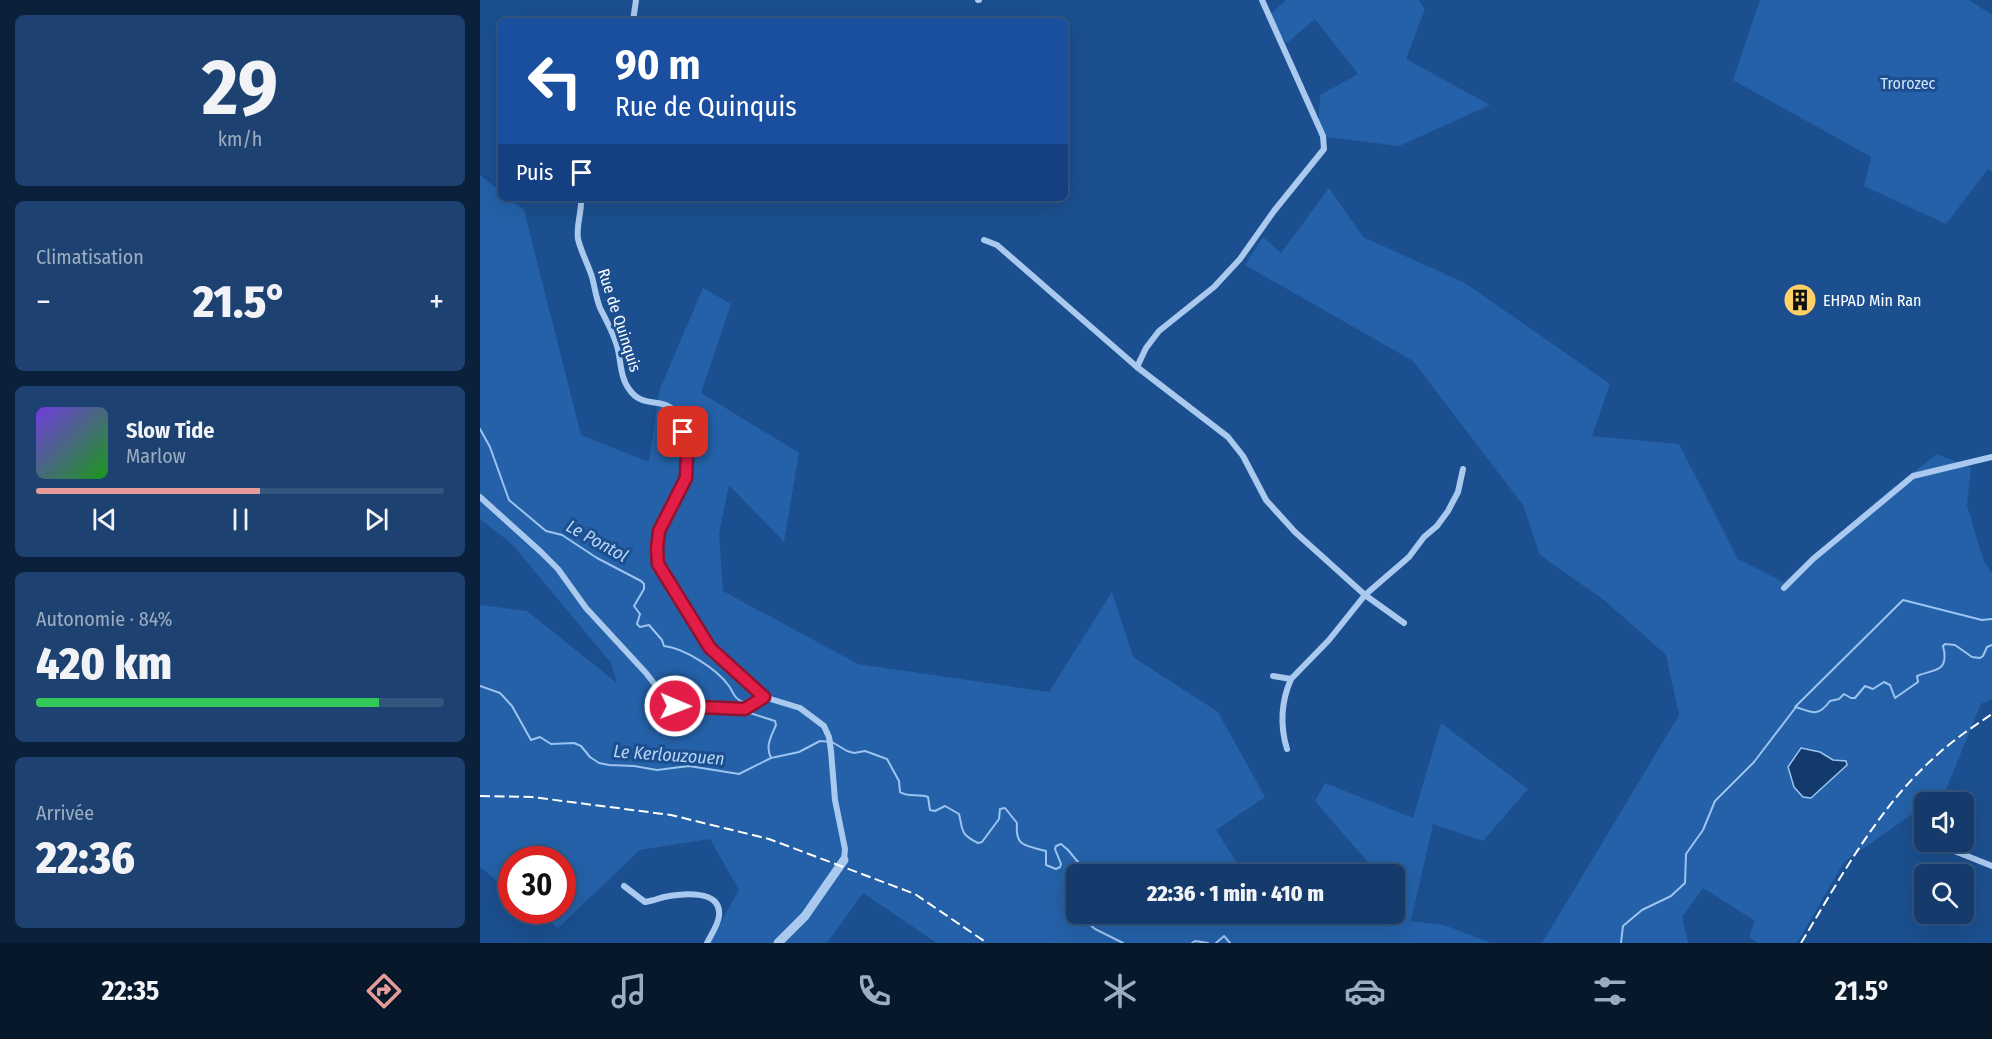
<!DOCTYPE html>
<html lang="fr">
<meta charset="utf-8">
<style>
:root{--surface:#143b6b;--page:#1d4271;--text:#f1f3f6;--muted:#9dadc1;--line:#33557e;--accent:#e69b98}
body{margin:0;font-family:"Fira Sans Condensed",sans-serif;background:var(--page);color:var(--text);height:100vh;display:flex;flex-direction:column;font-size:22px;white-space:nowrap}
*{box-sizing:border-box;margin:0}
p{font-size:20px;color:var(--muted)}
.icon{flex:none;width:33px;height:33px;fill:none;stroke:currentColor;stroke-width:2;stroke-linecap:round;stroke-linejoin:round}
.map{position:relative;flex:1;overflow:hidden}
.details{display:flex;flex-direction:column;gap:15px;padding:15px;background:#0b203b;width:480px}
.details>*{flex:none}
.banner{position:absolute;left:18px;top:18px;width:570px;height:183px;border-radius:9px;box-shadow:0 6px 24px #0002,0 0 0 2px var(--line);background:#1a4fa0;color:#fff;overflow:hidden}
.controls{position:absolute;left:1434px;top:792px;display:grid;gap:12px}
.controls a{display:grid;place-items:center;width:60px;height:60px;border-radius:9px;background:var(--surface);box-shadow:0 6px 24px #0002,0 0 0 2px var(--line);font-size:30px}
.speed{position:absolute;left:18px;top:846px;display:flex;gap:12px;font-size:30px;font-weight:700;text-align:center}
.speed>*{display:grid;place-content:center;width:78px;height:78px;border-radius:50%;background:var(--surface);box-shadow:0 6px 24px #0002,0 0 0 2px var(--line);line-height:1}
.speed .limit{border:9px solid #d22;background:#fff;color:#111}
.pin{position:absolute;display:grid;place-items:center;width:51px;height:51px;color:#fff;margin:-26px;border-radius:12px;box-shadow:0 3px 9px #0006}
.me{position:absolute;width:66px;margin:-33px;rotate:91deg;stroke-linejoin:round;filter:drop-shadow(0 0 4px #0008)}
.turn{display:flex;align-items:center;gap:21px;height:126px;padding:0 18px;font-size:27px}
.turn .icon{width:78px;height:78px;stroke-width:2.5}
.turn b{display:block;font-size:42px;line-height:51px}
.then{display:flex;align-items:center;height:57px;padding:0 18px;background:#0003;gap:12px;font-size:22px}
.big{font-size:45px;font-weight:800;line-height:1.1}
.details .card{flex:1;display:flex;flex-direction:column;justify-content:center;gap:9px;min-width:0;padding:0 21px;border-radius:9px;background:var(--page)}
.details .dial{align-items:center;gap:0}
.dial b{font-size:78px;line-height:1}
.song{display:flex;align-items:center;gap:18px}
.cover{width:72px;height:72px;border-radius:9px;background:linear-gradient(135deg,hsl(260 70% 55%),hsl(120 70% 35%))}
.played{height:6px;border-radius:3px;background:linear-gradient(90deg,var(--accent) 55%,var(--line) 55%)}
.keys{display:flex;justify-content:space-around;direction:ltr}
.heat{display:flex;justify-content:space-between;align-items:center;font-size:33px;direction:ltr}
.charge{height:9px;border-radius:4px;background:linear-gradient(90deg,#34c759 84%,var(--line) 0)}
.trip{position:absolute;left:586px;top:864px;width:339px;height:60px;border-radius:9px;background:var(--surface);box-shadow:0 6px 24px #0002,0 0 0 2px var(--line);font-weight:800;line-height:60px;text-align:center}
.tabs{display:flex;height:96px;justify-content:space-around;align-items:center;background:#08182b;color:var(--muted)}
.tabs .icon{width:42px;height:42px}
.tabs .active{color:var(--accent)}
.tabs b{font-size:27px;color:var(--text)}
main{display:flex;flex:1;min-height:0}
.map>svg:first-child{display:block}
.green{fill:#2461a8}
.water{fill:#123a6d;stroke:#9cc4f0;stroke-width:1.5}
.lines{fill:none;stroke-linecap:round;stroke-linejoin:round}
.stream{stroke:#9cc4f0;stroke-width:2}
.minor{stroke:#a9c9ee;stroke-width:6}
.tertiary{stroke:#a9c9ee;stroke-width:9}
.rail{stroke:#fff;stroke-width:2;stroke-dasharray:10 4.5;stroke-linecap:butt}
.route-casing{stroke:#92132f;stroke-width:15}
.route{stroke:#e11d48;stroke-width:10}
.labels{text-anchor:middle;stroke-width:6;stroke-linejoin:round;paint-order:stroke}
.park-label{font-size:16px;fill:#cfe3fa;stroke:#1b4f8f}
.poi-label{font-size:16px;fill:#fff;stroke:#1b4f8f;text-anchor:start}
.street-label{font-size:16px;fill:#fff;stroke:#1b4f8f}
.water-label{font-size:18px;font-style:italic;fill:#b5d3f5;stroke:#1b4f8f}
</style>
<main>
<section class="details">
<div class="card dial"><b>29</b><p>km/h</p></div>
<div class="card"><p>Climatisation</p>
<div class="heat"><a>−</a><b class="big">21.5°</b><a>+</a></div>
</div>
<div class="card">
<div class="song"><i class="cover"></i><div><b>Slow Tide</b><p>Marlow</p></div></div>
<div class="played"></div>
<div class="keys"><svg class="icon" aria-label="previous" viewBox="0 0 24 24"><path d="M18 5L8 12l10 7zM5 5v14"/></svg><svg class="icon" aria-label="pause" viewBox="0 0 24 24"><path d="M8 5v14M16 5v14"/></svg><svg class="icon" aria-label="next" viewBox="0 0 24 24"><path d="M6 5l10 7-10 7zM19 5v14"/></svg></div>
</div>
<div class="card"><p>Autonomie · 84%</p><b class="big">420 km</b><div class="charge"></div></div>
<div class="card"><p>Arrivée</p><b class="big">22:36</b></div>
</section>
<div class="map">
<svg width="1512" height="943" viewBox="0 0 1512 943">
<rect width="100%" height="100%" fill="#1b4f8f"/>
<g class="green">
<path d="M806,0H939L945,9L926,59L1010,105L919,146L838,136L840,95L878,74L835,19L807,43L786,18Z"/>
<path d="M1280,0H1489L1512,15V172L1508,169L1466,224L1384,186L1391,157L1253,80Z"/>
<path d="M0,175L21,192V198H28L44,210L101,435L169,462L179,391L223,288L251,304L221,393L319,453L304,542L249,485L239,533L243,591L378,664L569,692L632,592L653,657L738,712L785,797L736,830L764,874H597V914H892L896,917L899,914H915V874H898L835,801L845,783L933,818L961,723L1048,789L1003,841L953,824L931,921L964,925L1011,943H457L383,893L347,943H229L259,890L230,839L160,850L78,928L56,911L82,910V860H32L31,892L0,867V605L47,611L137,683L131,663L32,544L0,519Z"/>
<path d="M849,188L883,237L985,283L1130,384L1112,436L1199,444L1258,559L1303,582L1410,490L1457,454L1491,468L1487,505L1503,559L1512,574V699L1501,704L1465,792L1450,802H1444V806L1364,862L1317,943H1278L1269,937L1275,921L1223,888L1202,917L1208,943H1062L1199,715L1186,655L1124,600L1060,555L1043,505L933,361L765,265L783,237L801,253Z"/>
<path d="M844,867L852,874H810Z"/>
</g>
<path class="water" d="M1321,748L1340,752L1353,760L1366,761L1367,765L1331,798L1323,797L1314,787L1308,767Z"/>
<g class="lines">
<g class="stream">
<path d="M0,429L10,447L29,500L66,531L82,535L117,558L161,581L164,584V589L154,606L160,614L157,624L160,627L169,625L182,640L184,646C204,648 237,669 249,686C255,695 253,697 264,703"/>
<path d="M0,686L20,693L32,706L51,740L60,737L71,744L94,743L101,746L110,757L119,763L129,765L154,766L177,770L209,766L259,774L291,758L319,752L340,741L352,742L367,751L374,753L385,751L407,759L419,781L420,792C428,798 439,793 448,797L450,810L455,811L465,806L479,814C483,831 480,834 498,843L502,842L519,819L520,809L525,808L537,823C535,848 546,845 566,851V865L576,869L580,867L581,864L575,849L576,846L581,844L588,850L603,868V874"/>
<path d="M1315,707L1423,600L1502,620L1512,619"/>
<path d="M270,713L295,721L296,725C291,737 285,746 291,758"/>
<path d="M597,889V894"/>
<path d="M611,914L608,923L615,929L643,943"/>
<path d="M712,943L715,941L728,943"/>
<path d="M736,943L744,936L750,943"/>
<path d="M1141,943L1143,926L1162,910L1191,896L1205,883L1206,854L1223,830L1235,801L1274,762L1316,707C1333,713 1338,717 1350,701L1359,699L1364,694L1371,698H1375L1385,686L1393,689L1404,682L1410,685L1415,698L1438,682L1437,676C1453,669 1470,673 1463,646L1465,644L1475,645L1492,657L1500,658L1503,656L1507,647L1512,645"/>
</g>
<g class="minor">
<path d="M498,0H499"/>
<path d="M782,0L843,136L844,149L794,211L760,259L734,287L679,331L666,348L657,367L748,437L763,456L786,500L815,532L885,595L924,623"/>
<path d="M153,21L156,0"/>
<path d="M101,198C102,212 96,225 98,239C101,252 108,264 112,277C115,288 116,298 120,308C126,320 133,332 137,346C141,360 140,377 149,389C167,416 193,385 204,434C207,447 210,465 206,479C195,514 174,521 178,564L230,648L241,660L284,697L320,708L344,726L349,737L351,751L355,800L365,849L364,860"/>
<path d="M504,240L517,245L657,367"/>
<path d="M0,497L61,552L78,569L106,608L166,673L190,704L206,707L265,709L279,703L284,697"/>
<path d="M1304,588L1333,559L1433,476L1512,457"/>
<path d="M793,676L811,679L849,640L885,595L929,557L944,537L957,526L968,511L978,492L983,469"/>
<path d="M807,749C800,726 801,702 811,679"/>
<path d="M1463,842L1472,850L1512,866"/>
<path d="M144,886L165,902C172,901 177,899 184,897C200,894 242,888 239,916C238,925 231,935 227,943"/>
</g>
<path class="tertiary" d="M298,943L325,916L364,860"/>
<g class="rail">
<path d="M0,796L52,797L191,815L289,839L435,894L507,943"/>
<path d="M1321,943C1361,877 1399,806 1457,755C1473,740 1494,726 1512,714"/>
</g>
</g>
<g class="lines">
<defs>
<path id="route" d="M195,706L265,709L284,697L230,648L178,564L177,549L179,531L206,478L207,453L203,432"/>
</defs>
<use href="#route" class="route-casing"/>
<use href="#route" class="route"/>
</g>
<defs>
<symbol id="building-disc" viewBox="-11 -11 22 22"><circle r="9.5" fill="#ffd166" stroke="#1b4f8f"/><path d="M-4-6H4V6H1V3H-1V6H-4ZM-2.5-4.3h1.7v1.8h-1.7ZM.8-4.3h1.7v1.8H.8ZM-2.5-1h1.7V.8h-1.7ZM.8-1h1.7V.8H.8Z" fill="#111"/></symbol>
</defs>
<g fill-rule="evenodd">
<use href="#building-disc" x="1301" y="281" width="38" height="38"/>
</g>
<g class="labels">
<g class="park-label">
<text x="1428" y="89">Trorozec</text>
</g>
<g class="poi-label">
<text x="1343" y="306">EHPAD Min Ran</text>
</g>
<g class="street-label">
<text transform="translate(140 320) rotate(72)" y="6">Rue de Quinquis</text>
</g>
<g class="water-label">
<text transform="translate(117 541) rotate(29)" y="6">Le Pontol</text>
<text transform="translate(189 755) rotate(4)" y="6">Le Kerlouzouen</text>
</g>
</g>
</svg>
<div class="controls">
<a><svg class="icon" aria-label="sound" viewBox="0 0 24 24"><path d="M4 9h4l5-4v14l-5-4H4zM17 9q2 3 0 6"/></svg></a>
<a><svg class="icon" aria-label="search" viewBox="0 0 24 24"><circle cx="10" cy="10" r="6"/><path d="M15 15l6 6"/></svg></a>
</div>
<div class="speed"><div class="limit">30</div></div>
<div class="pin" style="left:203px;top:432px;background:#d93025"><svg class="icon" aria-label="arrive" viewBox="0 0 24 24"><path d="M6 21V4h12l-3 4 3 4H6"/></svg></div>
<svg class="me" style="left:195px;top:706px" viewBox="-20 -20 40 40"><circle r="17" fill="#e11d48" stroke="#fff" stroke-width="3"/><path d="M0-11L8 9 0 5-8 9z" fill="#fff"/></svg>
<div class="trip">22:36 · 1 min · 410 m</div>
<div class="banner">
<div class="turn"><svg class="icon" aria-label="left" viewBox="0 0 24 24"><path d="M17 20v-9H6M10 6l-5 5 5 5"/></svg><div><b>90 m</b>Rue de Quinquis</div></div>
<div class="then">Puis<svg class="icon" aria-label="arrive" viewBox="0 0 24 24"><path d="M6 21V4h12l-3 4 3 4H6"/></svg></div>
</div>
</div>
</main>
<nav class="tabs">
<b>22:35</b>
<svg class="icon active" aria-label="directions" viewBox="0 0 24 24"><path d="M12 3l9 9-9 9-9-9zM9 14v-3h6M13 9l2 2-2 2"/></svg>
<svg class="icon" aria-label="music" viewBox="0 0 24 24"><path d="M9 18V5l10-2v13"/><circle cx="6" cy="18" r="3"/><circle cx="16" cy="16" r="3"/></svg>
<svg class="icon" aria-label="phone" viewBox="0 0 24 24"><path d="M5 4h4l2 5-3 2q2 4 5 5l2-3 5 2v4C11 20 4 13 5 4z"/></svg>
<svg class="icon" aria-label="climate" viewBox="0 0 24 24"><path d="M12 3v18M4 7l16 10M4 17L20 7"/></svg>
<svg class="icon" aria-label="car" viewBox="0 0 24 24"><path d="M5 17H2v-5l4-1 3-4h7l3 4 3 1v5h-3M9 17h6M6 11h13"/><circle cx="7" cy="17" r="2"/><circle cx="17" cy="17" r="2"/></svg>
<svg class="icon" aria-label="filters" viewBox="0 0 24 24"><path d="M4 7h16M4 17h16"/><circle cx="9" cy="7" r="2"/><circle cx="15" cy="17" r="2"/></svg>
<b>21.5°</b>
</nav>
